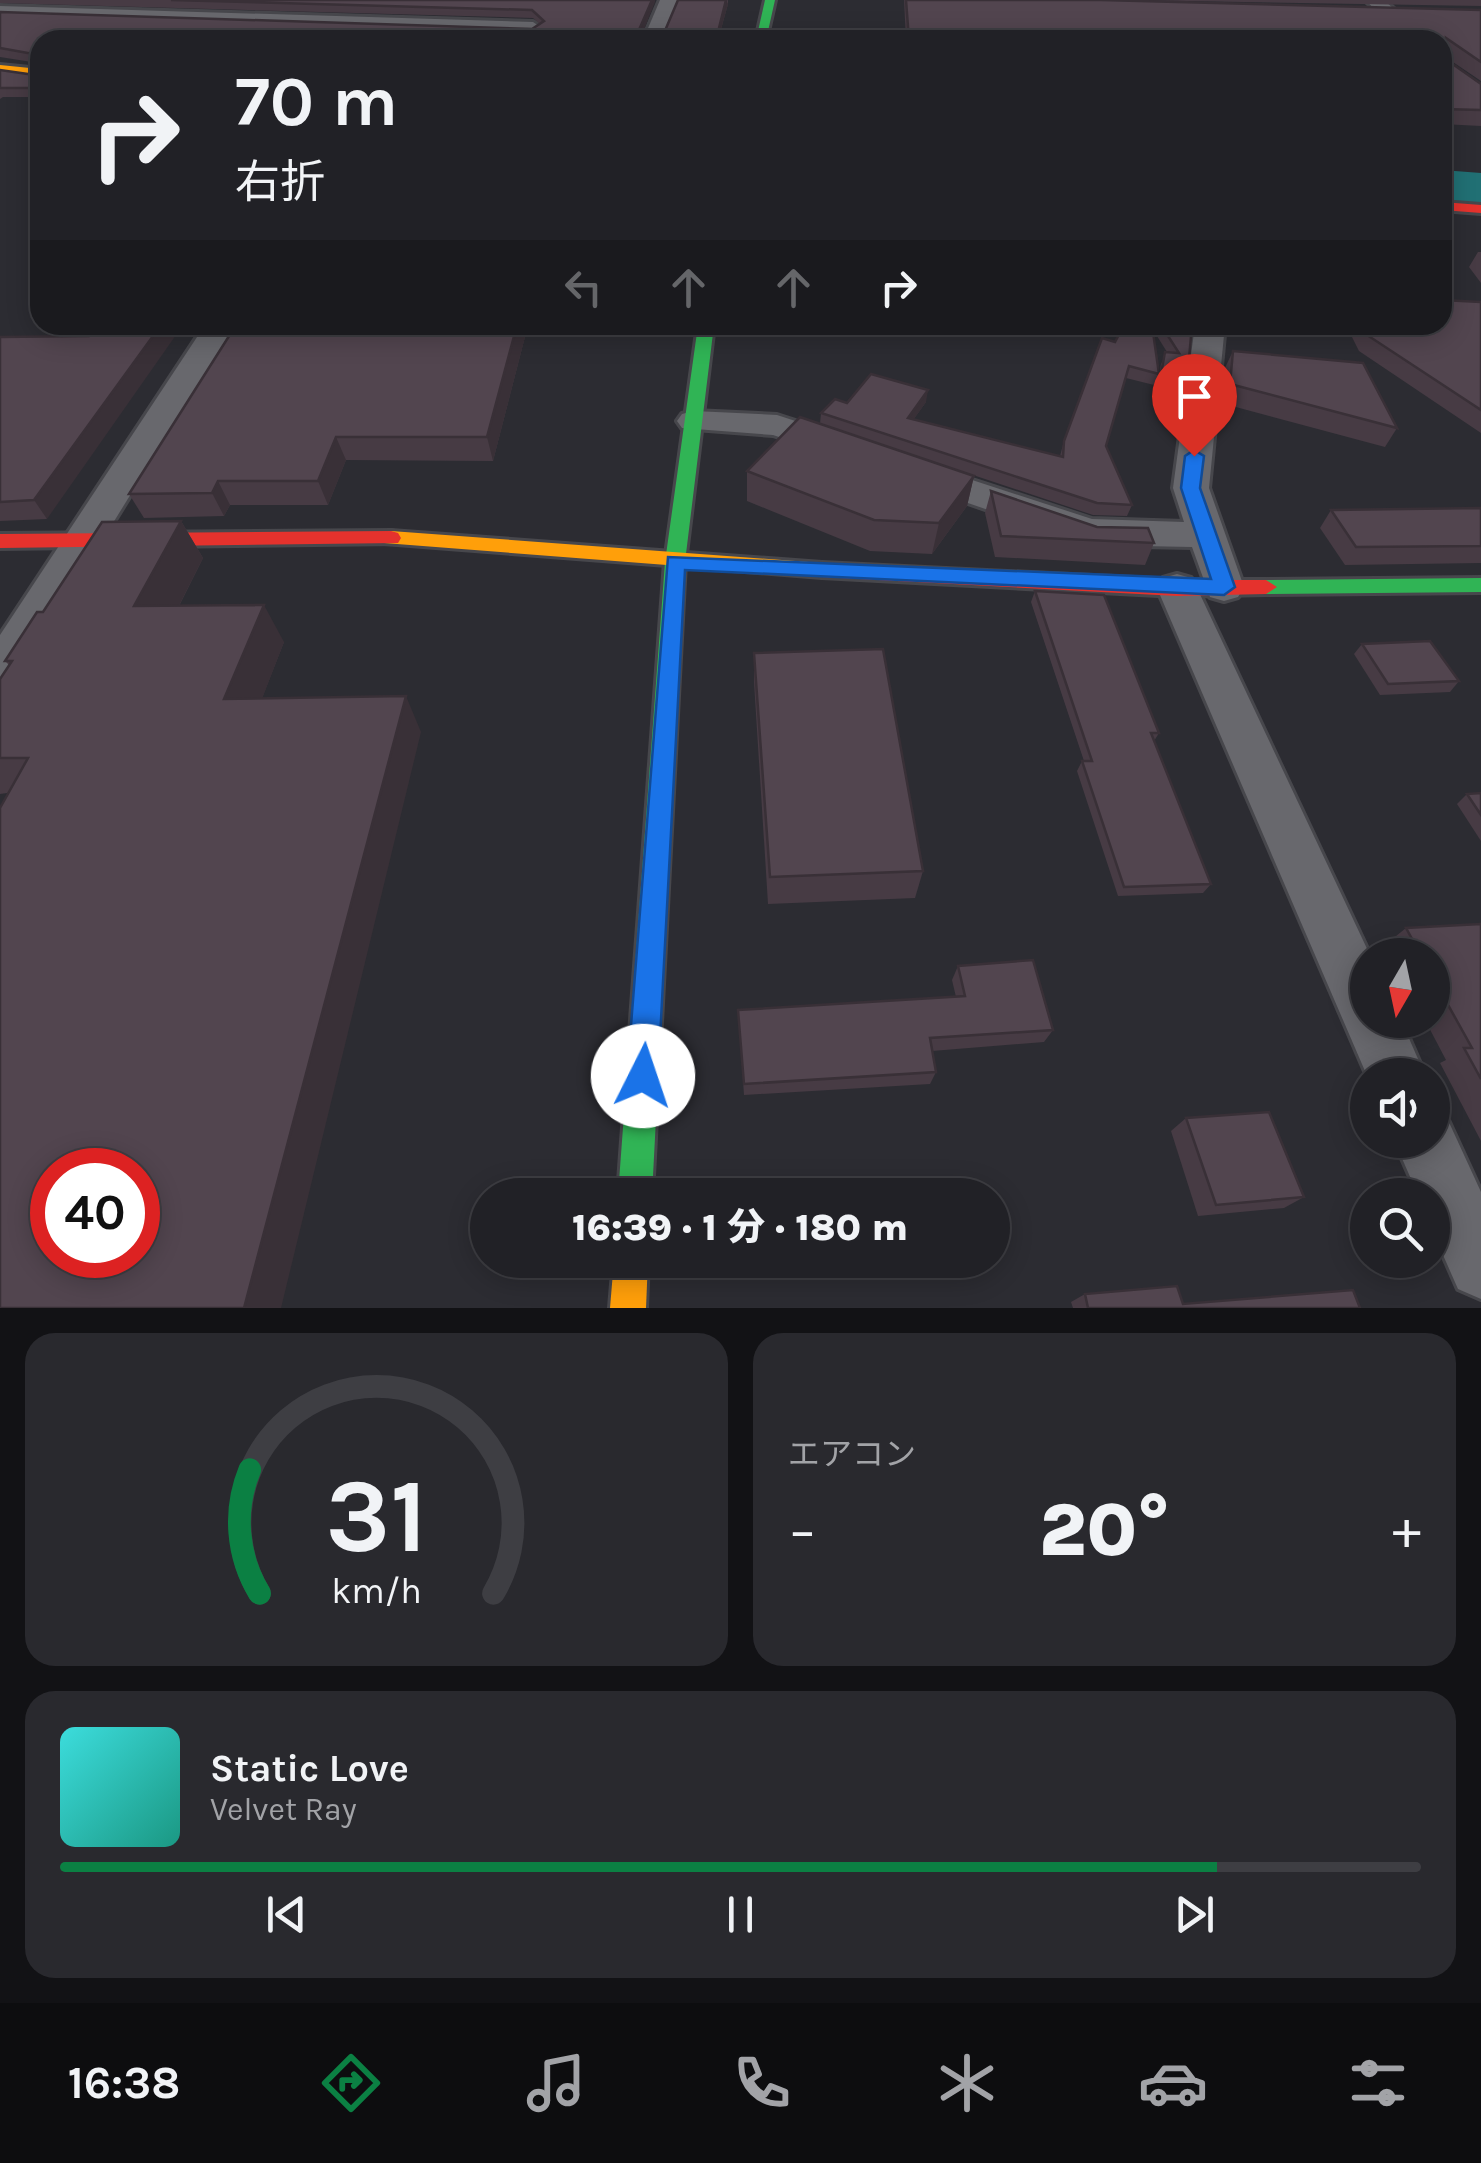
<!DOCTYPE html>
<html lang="ja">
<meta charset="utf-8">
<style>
:root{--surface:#212126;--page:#29292e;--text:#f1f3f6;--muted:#a2a3a7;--line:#3e3e43;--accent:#0b8043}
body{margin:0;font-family:Karla,"Noto Sans JP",sans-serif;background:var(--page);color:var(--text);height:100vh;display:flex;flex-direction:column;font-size:38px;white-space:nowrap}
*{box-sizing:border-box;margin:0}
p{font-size:32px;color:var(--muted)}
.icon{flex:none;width:55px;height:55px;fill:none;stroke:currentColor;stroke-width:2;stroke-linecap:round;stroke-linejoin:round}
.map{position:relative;height:1308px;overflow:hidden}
.panel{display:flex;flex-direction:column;gap:25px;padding:25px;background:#121215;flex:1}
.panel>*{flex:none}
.guide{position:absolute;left:30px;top:30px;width:1422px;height:305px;border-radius:30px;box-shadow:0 5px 25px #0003,0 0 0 2px var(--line);background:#212126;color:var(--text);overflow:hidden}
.needle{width:65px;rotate:189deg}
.fabs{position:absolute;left:1350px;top:938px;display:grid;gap:20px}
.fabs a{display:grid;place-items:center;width:100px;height:100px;border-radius:50%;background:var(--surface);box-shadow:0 5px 25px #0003,0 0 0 2px var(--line);font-size:50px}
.speed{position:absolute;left:30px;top:1148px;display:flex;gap:20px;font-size:50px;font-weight:700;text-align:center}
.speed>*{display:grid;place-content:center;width:130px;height:130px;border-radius:50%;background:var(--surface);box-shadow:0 5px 25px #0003,0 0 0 2px var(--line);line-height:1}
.speed .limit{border:15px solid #d22;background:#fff;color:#111}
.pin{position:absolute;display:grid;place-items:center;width:85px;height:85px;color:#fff;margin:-102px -42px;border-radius:50% 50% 50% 0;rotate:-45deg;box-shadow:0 0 10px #0007}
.pin .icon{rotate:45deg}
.me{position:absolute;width:110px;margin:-55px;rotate:4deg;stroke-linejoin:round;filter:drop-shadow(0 0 8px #0008)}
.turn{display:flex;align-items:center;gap:35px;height:210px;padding:0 40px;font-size:45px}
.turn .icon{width:130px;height:130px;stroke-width:2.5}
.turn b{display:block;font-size:70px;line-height:85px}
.lanes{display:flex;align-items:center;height:95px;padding:0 40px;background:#0003;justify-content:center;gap:50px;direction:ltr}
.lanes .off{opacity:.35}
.big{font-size:75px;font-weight:800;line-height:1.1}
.panel .tile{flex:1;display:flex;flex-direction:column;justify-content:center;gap:15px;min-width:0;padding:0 35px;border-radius:30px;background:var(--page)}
.panel .dial{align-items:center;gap:0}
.dial svg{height:260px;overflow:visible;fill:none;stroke:var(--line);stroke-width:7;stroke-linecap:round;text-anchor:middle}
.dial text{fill:var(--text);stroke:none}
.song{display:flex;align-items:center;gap:30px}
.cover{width:120px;height:120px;border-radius:15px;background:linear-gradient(135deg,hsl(180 70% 55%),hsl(170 70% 35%))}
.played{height:10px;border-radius:5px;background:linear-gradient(90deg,var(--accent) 85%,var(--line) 85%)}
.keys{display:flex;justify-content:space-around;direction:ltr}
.heat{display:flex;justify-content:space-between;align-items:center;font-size:55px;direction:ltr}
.panel .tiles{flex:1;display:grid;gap:25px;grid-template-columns:1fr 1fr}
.tile:last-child{grid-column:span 2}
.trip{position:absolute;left:470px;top:1178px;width:540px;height:100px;border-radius:50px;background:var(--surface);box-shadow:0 5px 25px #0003,0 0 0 2px var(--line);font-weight:800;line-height:100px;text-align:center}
.menu{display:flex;height:160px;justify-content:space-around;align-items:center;background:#0d0d0f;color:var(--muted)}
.menu .icon{width:70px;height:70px}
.menu .active{color:var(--accent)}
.menu b{font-size:45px;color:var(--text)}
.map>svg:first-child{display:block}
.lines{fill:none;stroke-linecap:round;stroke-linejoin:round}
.river{fill:#217074;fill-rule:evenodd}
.street-casing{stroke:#47474c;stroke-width:6}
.fast-casing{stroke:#47474c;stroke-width:6}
.slow-casing{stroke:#47474c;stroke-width:6}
.jam-casing{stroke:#47474c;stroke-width:6}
.street{fill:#68686d;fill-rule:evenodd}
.fast{fill:#30b455;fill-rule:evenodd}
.slow{fill:#ff9f0a;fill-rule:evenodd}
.jam{fill:#e5322d;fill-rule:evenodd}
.wall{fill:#473b44}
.shaded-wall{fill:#393037}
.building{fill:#52454f;stroke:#393037;stroke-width:2.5;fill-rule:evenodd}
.route{fill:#1a73e8;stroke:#114b97;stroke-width:2.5}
</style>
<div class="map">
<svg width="1481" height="1308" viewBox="0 0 1481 1308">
<rect width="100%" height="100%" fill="#2c2c32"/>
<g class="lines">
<path class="river" d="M1442,170L1481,173V205L1442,202Z"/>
<defs>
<g id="street">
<path d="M660,0H678L661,40H643Z"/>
<path d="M1365,0H1384L1428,40H1408Z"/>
<path d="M0,6L533,22L542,28L533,34L0,16Z"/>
<path d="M205,325H235L15,682L0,687V635Z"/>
<path d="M1195,325H1225L1209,488L1244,587L1238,597L1224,601L1210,597L1192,547L1090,545L904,481L899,473L904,465L917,462L1092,519L1184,522L1173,488Z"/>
<path d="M694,411L777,415L857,441L862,448L857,455L845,459L773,435L682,428L677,421L682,414Z"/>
<path d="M1177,574L1191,578L1197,588L1370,955L1368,1020H1401L1425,1075L1368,1078L1157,588L1163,578Z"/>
<path d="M1432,1112L1447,1118L1481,1192V1299L1458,1289L1432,1230V1195H1418L1394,1140H1432Z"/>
</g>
<g id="fast">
<path d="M765,0H775L766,40H756Z"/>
<path d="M698,325H714L685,562L652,1195H618L665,562Z"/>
<path d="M1481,578V592L1266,594L1255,587L1266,580Z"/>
</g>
<g id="slow">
<path d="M0,65L40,69V75L0,71Z"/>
<path d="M391,531L822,563L832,570L822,577L384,543L381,538L384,533Z"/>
<path d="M614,1260H648L646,1308H610Z"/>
</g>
<g id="jam">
<path d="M1442,202L1481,205V213L1442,210Z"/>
<path d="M391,531L398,533L401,538L398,543L0,548V534Z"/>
<path d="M822,563L1177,580H1266L1277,587L1266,594L1177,596L822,577L812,570Z"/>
</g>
</defs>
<use href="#street" class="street-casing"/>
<use href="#fast" class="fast-casing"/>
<use href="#slow" class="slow-casing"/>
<use href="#jam" class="jam-casing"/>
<use href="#street" class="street"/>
<use href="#fast" class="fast"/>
<use href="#slow" class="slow"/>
<use href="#jam" class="jam"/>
</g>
<g class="wall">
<path d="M0,0H655L642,34V35L664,33L678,0H728V4L718,40H40V97H3L0,99V70L35,75L38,63L0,57V12L532,29L540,24L533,18L0,3Z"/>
<path d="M904,0H1101L1481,10V81L1447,58V60L1481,84V126L1442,124V40H906Z"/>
<path d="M1127,0H1481V6Z"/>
<path d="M1478,252H1481V283L1469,267Z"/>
<path d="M1481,302V433L1359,351L1346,325H1442Z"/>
<path d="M236,325H544L543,328L527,329L493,461L346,460L328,505H230L224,516L144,518L129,494Z"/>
<path d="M1124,325H1192L1187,381L1182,393L1157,386L1161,364L1167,352L1152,328L1159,374L1154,385L1126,378L1106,446L1132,505L1127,516L1093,515L958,470L974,476L967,506L932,554L870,551L747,501V471L820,424L821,413L847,403L926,402L913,420L1060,456L1064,441Z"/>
<path d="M0,337L47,519L0,521Z"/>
<path d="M1233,351L1397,428L1385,447L1221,403L1224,370Z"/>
<path d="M991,491L1097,527L1154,543L1145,565L995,557L985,513Z"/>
<path d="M1481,508V563L1345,565L1320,528L1331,510Z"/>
<path d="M181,521L203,558L179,606L284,642L262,698L421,732L0,794V679L9,665L5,661L43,612Z"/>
<path d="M1035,591L1159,733L1154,741L1211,884L1203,893L1118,896L1077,771L1082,761H1084L1031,602Z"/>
<path d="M1362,644L1459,681L1450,692L1380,695L1354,654Z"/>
<path d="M754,653L923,871L915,898L768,904L754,682Z"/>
<path d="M1481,793V841L1457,804L1467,794Z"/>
<path d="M1481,924V1141L1440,1063L1446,1060L1425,1020H1432V955H1391L1385,945L1406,928Z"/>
<path d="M958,966L1053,1030L1044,1042L932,1051L936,1072L930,1084L744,1095L738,1010L956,997L952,980Z"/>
<path d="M1186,1118L1304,1197L1284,1208L1198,1216L1171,1131Z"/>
<path d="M1085,1294L1183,1304L1360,1308H1073L1071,1302Z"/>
</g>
<g class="shaded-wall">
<path d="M652,0H655V2L640,39L639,30Z"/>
<path d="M726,0L728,4L718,40H716Z"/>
<path d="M161,325H183L47,519L34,500Z"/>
<path d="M517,325H526L527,329L493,461L487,437Z"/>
<path d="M928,390L926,402L906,430L908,418Z"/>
<path d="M336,437L346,460L328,505L318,481Z"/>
<path d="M974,476L967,506L932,554L939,523Z"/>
<path d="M218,481L230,505L224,516L212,493Z"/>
<path d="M181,521L203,558L160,643L134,606Z"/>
<path d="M264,605L284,642L248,735L224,699Z"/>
<path d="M406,696L421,732L281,1308H244Z"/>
</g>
<g class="building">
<path d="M171,0H652L639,30L642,35L664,33L678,0H726L716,40H40V88H0V70L35,75L39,55L0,48V12L532,29L544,21L532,10Z"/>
<path d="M906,0H1101L1481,10V62L1446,38L1447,60L1481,84V110L1442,109V40H909Z"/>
<path d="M1442,300L1481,302V410L1367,335L1362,325H1442Z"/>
<path d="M99,325H161L34,500L0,502V337L89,336Z"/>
<path d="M236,325H517L487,437H336L318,481H218L212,493L129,494Z"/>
<path d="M1124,325H1152L1159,374L1129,366L1106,446L1132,505L1097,503L821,413L835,399L847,403L871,374L928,390L908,418L1063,457L1064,441L1102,338L1115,342Z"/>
<path d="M1161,325H1192L1187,381L1161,374L1165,352L1179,353Z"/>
<path d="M1233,351L1363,363L1397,428L1230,384Z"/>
<path d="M800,417L974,476L939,523L874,520L747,471Z"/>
<path d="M991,491L1097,527L1148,528L1154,543L1001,536Z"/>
<path d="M1481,508V546L1356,547L1331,510Z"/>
<path d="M181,521L134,606L264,605L224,699L406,696L244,1308H0V808L28,758H0V679L12,661H5L37,612H43L102,522ZM52,1170H138V1255H52Z"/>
<path d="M1035,591L1104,595L1159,733H1151L1211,884L1124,887L1082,761H1092Z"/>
<path d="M1430,641L1459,681L1388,684L1362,644Z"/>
<path d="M883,649L923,871L770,877L754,653Z"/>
<path d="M1481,793V815L1467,794Z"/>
<path d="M1481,924V1079L1464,1048H1472L1432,976V955H1421L1406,928Z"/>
<path d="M1033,960L1053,1030L930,1038L936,1072L744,1084L738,1010L965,996L958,966Z"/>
<path d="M1269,1112L1304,1197L1216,1205L1186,1118Z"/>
<path d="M1177,1286L1183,1304L1353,1290L1360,1308H1088L1085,1294Z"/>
</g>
<path class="route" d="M1194,450L1204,456L1200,488L1235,587L1224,595L685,570L658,1076L654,1087L643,1092L632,1087L627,1076L668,557L1211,579L1181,488L1185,456Z"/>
</svg>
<div class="fabs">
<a><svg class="needle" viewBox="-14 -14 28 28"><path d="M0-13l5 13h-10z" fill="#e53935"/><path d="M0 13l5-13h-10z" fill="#a2a3a7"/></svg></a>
<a><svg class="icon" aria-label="sound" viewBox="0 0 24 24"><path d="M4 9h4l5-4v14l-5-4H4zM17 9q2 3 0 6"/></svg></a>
<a><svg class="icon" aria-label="search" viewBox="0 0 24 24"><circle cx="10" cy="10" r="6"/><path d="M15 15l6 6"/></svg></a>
</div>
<div class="speed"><div class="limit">40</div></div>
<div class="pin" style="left:1194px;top:456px;background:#d93025"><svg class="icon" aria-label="arrive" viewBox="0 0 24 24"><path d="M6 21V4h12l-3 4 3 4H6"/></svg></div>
<svg class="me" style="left:643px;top:1076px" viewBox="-20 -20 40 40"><circle r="19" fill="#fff"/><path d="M0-13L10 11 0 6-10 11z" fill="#1a73e8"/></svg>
<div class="trip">16:39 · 1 分 · 180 m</div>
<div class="guide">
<div class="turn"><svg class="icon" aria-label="right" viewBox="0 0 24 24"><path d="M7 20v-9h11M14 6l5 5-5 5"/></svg><div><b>70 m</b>右折</div></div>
<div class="lanes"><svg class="icon off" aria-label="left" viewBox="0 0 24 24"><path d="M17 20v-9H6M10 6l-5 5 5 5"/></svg><svg class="icon off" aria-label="ahead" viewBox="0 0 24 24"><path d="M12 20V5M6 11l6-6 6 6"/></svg><svg class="icon off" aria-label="ahead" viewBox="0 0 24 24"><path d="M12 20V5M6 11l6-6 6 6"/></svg><svg class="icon" aria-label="right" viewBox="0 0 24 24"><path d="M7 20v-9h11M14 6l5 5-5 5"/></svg></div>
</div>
</div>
<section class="panel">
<div class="tiles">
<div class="tile dial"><svg viewBox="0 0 100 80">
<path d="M14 69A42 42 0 1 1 86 69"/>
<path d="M14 69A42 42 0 0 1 11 31" stroke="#0b8043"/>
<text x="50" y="56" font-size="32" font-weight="700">31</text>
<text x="50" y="72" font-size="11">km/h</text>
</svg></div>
<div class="tile"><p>エアコン</p>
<div class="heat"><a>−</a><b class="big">20°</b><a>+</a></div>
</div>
<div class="tile">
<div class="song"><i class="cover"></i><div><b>Static Love</b><p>Velvet Ray</p></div></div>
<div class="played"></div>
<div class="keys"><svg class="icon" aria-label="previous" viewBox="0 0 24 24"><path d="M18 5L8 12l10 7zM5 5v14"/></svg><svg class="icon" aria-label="pause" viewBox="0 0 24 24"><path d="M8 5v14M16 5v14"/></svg><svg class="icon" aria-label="next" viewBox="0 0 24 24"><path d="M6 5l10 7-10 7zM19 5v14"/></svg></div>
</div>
</div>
</section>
<nav class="menu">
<b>16:38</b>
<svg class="icon active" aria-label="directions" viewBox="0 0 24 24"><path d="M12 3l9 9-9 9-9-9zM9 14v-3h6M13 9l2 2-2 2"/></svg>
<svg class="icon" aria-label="music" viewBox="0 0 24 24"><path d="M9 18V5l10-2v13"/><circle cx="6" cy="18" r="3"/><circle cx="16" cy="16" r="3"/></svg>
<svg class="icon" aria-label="phone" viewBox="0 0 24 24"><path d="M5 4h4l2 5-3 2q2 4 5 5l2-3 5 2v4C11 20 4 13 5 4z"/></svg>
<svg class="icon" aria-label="climate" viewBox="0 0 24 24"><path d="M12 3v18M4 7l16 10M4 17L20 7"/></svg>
<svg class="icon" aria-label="car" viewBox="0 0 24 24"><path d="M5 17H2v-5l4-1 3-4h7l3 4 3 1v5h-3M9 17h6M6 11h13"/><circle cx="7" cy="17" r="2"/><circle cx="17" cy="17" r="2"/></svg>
<svg class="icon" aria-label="filters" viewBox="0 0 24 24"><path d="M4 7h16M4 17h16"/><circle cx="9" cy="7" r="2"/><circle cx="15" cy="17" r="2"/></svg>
</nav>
